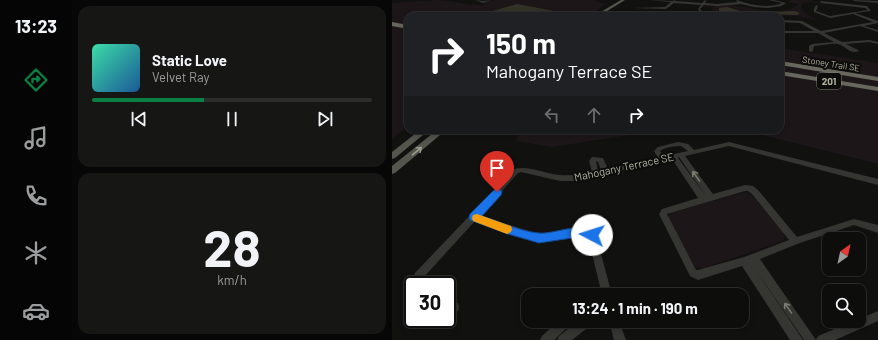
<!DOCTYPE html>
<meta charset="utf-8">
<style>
:root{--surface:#0d0d0c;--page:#161615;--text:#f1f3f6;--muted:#9a9c9d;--line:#2d2d2d;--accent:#0b8043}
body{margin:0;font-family:Barlow,sans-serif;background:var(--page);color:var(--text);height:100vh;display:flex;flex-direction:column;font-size:15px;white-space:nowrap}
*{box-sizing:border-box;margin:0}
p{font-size:13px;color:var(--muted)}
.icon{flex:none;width:22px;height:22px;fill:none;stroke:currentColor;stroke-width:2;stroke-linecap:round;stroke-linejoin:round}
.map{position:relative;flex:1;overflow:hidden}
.side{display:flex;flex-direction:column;gap:6px;padding:6px;background:#070707;width:320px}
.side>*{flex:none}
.hud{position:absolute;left:12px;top:12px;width:380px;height:122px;border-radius:12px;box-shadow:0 2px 6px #0003,0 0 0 1px var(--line);background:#202124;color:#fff;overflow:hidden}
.needle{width:26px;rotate:33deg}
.fabs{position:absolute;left:430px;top:232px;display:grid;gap:8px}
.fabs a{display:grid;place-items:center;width:44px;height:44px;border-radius:8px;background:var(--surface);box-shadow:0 2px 6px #0003,0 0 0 1px var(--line);font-size:20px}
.speed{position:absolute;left:12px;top:276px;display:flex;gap:8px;font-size:20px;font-weight:700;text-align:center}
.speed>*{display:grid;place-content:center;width:52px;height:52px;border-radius:50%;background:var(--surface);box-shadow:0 2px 6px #0003,0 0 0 1px var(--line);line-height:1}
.speed .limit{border:2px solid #111;border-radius:6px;background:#fff;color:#111}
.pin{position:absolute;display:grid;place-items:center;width:34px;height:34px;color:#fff;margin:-41px -17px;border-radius:50% 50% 50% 0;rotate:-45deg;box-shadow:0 0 4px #0007}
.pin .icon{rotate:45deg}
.me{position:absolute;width:44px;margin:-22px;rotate:275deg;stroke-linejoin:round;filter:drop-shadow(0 0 3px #0008)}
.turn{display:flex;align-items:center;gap:14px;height:84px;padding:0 16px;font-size:18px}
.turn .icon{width:52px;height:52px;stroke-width:2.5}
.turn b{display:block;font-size:28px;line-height:34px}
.lanes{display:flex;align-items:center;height:38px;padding:0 16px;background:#0003;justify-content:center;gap:20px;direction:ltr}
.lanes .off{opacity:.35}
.side .tile{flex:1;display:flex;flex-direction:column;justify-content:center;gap:6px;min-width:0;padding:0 14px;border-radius:12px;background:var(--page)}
.side .dial{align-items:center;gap:0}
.dial b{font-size:52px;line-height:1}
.song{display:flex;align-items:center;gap:12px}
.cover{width:48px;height:48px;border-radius:6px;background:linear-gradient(135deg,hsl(160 70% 55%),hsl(210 70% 35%))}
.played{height:4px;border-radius:2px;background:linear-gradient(90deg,var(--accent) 40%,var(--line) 40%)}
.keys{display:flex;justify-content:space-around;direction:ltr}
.trip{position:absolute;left:129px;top:288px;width:228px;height:40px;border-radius:12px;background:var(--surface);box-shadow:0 2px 6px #0003,0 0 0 1px var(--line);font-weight:700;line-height:40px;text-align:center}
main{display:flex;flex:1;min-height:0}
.dock{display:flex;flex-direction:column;width:72px;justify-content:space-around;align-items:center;background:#050505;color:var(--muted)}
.dock .icon{width:28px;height:28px}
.dock .on{color:var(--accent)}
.dock b{font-size:18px;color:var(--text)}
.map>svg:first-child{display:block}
.green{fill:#1c1619}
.water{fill:#343127}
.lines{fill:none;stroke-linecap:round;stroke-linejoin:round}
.minor{fill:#353631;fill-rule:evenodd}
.major{fill:#54554d;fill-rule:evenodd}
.highway{fill:#67675d;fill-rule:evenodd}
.oneway{stroke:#9a9b8c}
.oneway2{stroke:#7a7a6f}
.route{fill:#1a73e8;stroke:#114b97}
.slow{fill:#f59e0b}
.labels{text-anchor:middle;stroke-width:4;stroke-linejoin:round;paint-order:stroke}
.far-street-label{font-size:9px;fill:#b2b2a1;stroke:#0c0c0b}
.shield{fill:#0c0c0b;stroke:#808074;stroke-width:1}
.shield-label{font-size:10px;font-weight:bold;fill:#b2b2a1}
.street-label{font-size:11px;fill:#b2b2a1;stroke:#0c0c0b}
</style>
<main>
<nav class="dock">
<b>13:23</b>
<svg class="icon on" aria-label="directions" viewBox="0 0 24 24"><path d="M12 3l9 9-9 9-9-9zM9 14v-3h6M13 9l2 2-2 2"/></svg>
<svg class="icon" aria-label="music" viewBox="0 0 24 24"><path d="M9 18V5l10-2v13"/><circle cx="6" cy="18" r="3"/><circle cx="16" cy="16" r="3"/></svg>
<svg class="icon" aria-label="phone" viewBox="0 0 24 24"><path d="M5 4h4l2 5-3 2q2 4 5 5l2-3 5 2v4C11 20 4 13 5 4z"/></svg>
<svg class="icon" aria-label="climate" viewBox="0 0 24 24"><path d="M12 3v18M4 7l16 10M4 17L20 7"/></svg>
<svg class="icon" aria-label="car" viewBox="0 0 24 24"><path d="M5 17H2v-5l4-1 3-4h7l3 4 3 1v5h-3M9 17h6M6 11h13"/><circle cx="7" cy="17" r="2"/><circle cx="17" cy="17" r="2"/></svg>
</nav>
<section class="side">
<div class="tile">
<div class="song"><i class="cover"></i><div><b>Static Love</b><p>Velvet Ray</p></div></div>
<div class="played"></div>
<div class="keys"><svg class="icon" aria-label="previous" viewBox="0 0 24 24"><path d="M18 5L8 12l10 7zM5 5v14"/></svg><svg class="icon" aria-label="pause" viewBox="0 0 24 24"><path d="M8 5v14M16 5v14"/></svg><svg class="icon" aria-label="next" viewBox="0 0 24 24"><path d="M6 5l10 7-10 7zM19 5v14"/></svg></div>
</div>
<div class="tile dial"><b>28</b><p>km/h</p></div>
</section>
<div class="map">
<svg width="486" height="340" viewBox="0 0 486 340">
<rect width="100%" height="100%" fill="#111110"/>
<g class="green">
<path d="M44,0C60,0 75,6 91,5L94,2L101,0H202L214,4L200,13L241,11L250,16H16V126L0,139V3Z"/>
<path d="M399,0H417L452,11L419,2L411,3L409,7C413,18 436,24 446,28L417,18L402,16H328L320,10L322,6L312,5C321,5 331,4 340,5C357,7 392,18 407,4L396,2Z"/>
<path d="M388,48L486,63V164L350,130H388Z"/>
<path d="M128,130H270L160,147L124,141Z"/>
<path d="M353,192L360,195L391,232L393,238L391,241L312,268H305L302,266L276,218L278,213Z"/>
</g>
<g class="water">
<path d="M125,4L162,11L148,16H84Z"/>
<path d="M335,7L348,11L371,12L403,11L408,13L405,15L347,13C342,18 332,16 327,11V8Z"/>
</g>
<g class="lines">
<g class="minor">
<path d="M83,0L91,1L99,0L91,3Z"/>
<path d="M256,0L280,1L284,0L283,1L310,3L313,0L314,1L313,3L325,4L346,2L344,1L345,0C359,5 376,9 390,3L377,0H382L394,3L389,6L376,8L362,7L349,4L325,6L312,5L308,9L314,16H292L309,14L306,9L309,5L282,3L274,9L240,8L273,7L279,2Z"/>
<path d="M461,0L486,1V3L462,1Z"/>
<path d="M428,1L475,6L479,11L463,13L486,21V23L472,26L486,30V32L468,26L432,33L450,42L477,40L486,42V44L477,42L454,44L466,50L467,51C458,55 454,46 446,44C440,43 428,46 422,46L421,51L419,52L417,51V46L420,44L442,42L426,33H388V31H422L408,23L388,22V20L410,21L429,31L481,22L461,14L438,18L422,12V9L424,5L426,6L424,11L438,16L476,10L473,8L429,3Z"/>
<path d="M286,142L296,144L302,150L337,142L486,179V185L337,146L293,156L321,194L353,185L361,186L366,190L405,237L462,219L486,225V233L462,225L405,244L368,259L424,340L426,336L461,321H467V319L486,311V321L443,340H412L359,263L411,340H398L350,266L306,280L298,276L267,214L270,209L306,198L280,159L217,173L214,175H211L185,181H168L129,172L126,173L88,216L147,234L194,227C198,229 202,231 204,235L220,295H210L196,237L193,235L147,242L116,233L83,221L31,278L30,280L34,285H21L20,282L23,273L122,169C137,165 153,174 168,175C179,176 189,174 200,172L197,161L200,157L211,158L216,169L266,158L262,151L266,147ZM289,146L296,151L272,156L268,151C273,147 283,146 289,146ZM287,157L314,196L286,158ZM204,161L206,162L209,170L206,171ZM353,191H356L360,194L397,240L352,257L306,270H304L275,214Z"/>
<path d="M55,300L66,303L67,307L66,311L62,312L55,310Z"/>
<path d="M166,321H179L178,325L162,340H148L150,336Z"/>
<path d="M186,321H200L199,325L180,340H165L167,336Z"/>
<path d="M217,321H227L234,340H222Z"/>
</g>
<g class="major">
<path d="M229,0H233L207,16H202Z"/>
<path d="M28,130H37L3,158L0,159V152Z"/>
<path d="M45,130H54L3,173L0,174V166Z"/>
</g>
<g class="highway">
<path d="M198,15H210L212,16H196Z"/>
<path d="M0,22L16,25V29L0,26Z"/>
<path d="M388,61L486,77V81L388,65Z"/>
<path d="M388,71L486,87V91L388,75Z"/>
</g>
</g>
<defs><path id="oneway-shaft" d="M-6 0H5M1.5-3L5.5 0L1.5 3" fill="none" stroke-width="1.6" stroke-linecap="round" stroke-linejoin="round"/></defs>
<use class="oneway" href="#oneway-shaft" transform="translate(25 151) rotate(-40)"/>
<g class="oneway2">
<use href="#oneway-shaft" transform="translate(304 176) rotate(-126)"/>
<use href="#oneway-shaft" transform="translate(396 308) rotate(-125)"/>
</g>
<path class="route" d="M105,189L109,190L110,192L109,195L90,216C106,221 130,232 147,233C162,235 197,218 206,235L204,239L200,240L193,236L147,243L116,234L78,220L77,217L78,214L102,190Z"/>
<path class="slow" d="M85,214L119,226L120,229L119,232L115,234L81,221L80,218L81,215Z"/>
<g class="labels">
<g class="far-street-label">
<text transform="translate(439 64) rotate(9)" y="3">Stoney Trail SE</text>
</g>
<rect class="shield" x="425" y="73" width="24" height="16" rx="3"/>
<g class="shield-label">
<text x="437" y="85">201</text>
</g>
<g class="street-label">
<text transform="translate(232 167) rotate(-12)" y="4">Mahogany Terrace SE</text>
</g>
</g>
</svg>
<div class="fabs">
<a><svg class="needle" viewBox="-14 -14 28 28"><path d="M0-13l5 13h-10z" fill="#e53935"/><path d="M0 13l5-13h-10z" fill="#9a9c9d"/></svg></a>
<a><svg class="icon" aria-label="search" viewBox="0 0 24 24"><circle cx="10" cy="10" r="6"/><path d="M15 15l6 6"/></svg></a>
</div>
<div class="speed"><div class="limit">30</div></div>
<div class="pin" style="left:105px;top:192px;background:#d93025"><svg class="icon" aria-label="arrive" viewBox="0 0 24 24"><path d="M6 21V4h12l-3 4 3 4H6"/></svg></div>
<svg class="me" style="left:200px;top:235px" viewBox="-20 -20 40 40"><circle r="19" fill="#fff"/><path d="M0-13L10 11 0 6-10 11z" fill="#1a73e8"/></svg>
<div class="trip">13:24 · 1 min · 190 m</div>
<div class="hud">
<div class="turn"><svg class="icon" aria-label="right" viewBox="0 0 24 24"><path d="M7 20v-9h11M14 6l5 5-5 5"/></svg><div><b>150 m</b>Mahogany Terrace SE</div></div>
<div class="lanes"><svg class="icon off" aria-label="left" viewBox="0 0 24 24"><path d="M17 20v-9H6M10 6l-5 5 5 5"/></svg><svg class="icon off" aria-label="ahead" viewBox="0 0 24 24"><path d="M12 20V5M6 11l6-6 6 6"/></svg><svg class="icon" aria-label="right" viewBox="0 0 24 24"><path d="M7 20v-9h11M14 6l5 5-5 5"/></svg></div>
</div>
</div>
</main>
